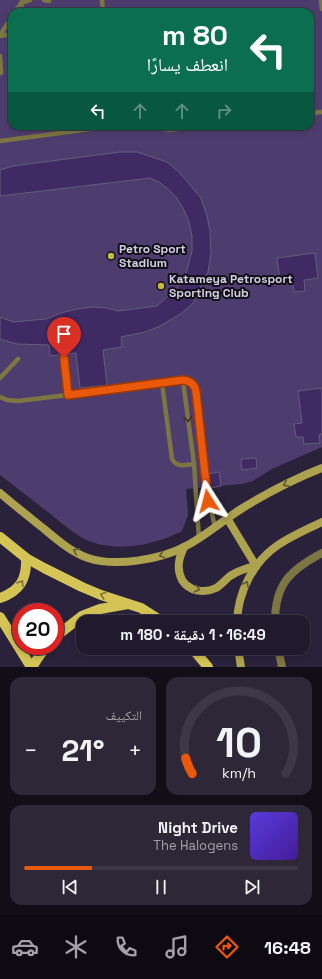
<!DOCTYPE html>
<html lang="ar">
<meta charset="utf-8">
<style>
:root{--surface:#201a2c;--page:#2d2738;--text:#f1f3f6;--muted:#a2a1a9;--line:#3d3848;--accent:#ea580c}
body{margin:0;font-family:"Space Grotesk","Noto Naskh Arabic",sans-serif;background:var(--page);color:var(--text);direction:rtl;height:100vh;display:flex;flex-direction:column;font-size:15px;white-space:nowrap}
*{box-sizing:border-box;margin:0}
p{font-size:13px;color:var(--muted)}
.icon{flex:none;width:22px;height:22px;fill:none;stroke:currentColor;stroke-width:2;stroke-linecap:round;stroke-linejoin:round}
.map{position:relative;height:667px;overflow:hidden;direction:ltr}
.details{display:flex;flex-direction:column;gap:10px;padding:10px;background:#120e18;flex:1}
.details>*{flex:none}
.top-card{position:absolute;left:8px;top:8px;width:306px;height:122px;border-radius:12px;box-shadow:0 2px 6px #0003,0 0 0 1px var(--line);direction:rtl;background:#0b6e4f;color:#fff;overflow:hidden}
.speed{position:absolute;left:12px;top:603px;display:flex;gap:8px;font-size:20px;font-weight:700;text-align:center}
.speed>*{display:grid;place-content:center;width:52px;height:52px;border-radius:50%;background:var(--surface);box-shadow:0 2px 6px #0003,0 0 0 1px var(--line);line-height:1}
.speed .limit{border:6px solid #d22;background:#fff;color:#111}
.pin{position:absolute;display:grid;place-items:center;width:34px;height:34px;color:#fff;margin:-41px -17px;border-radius:50% 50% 50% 0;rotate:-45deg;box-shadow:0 0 4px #0007}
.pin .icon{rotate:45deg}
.me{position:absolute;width:44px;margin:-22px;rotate:351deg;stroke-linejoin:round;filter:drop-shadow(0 0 3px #0008)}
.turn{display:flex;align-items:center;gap:14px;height:84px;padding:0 20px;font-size:18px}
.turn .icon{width:52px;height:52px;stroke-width:2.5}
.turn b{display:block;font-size:28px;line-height:34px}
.lanes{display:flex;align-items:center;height:38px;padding:0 20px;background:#0003;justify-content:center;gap:20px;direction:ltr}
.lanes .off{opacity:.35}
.big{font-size:30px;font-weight:700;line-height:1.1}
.details .tile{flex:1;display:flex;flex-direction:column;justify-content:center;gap:6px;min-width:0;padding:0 14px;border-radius:12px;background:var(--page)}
.details .dial{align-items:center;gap:0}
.dial svg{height:104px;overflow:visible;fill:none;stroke:var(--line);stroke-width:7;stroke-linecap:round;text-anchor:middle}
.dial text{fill:var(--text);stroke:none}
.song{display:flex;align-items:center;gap:12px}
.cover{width:48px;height:48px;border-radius:6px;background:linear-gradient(135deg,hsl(250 70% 55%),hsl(260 70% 35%))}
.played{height:4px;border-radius:2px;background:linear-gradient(90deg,var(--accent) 25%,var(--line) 25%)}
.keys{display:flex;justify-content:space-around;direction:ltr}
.heat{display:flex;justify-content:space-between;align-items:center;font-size:22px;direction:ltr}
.details .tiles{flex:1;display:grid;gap:10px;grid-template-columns:1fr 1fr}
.tile:last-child{grid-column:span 2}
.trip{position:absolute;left:76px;top:615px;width:234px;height:40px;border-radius:12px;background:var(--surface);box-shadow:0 2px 6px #0003,0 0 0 1px var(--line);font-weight:700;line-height:40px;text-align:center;direction:rtl}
.tab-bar{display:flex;height:64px;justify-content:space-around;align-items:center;background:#0d0a12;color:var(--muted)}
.tab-bar .icon{width:28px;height:28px}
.tab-bar .active{color:var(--accent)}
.tab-bar b{font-size:18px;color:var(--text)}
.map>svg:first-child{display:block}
.green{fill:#4d3d6e;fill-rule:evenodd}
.building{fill:#3f2a63;stroke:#655d7a}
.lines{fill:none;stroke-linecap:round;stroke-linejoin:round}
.lane{stroke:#7c7643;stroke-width:4.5}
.street{stroke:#7c7643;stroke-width:8}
.secondary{stroke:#ada24e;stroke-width:8}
.primary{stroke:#d3c455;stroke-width:10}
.oneway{stroke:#363228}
.oneway2{stroke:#5f5834}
.oneway3{stroke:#7c723a}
.route-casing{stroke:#983908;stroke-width:10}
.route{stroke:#ea580c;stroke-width:7}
.poi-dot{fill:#caba39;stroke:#110e19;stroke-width:1.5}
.labels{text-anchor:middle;stroke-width:4;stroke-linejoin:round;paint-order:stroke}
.poi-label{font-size:12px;font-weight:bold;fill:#d3cedf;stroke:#110e19;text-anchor:start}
</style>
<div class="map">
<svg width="322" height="667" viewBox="0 0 322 667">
<rect width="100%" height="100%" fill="#2a223b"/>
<path class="green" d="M0,0H322V447L272,469L253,481L242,484L186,489L188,515L182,531C158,543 130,550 103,545C82,542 64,525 48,512C32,500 16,487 0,475ZM12,12H310V126H12Z"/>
<g class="building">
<path d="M120,152H137L167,162L179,172L201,198L207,216L210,231L211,253L208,272L193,303L182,313L158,327L145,332L121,337L122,347L103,350L107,385L80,388L76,353L50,356L49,345L17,344L0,339V317L13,322L46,319L61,313L77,309L93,307L106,308L118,311L157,306L177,288L185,277L192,251V236L189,222L184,210L177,198L167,188L159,182L150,178L0,196V170L13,166Z"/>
<path d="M315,253L318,278L304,280L305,291L294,292L293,282L283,283V280H280L277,258Z"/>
<path d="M322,388V434L319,435L320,443L304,444L303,437H296L294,424L302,423L298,391Z"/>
<path d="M256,458L257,468L242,470L241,459Z"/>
<path d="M219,472L221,486L210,488L208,474Z"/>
</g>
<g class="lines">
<g class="lane">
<path d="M44,0L49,1V0"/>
<path d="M102,0L103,12"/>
<path d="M321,0L322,9"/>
<path d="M15,12L22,2"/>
<path d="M22,12L21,3L30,0"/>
<path d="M0,35L12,17"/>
<path d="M0,36L12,34"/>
<path d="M0,56L1,73H0"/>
<path d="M310,113L322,112"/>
<path d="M153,126L169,130L199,126"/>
<path d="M0,141L113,126"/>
<path d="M63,358L68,395"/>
<path d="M0,378L18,359"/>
<path d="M183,381L194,464L199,539"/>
<path d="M162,383L172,459C177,468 185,465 194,464"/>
<path d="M0,397L7,400L18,401L183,381C191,381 195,385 196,392L206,488L215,527"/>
</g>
<g class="street">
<path d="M275,622C275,584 290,570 322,553"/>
<path d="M278,648L282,667"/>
</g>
<g class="secondary">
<path d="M0,493C14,505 28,516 43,528C56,539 71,552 88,558C115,567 160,560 186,546C205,536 222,521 241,509C267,493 294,479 322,468"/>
<path d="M184,547C179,558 176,568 182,580C189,591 204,594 216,588C221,585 225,580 230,576C238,571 247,568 256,566L227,518"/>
<path d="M237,622C238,592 253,562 278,545C291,536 307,529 322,522"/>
<path d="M238,648L241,667"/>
</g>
<g class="primary">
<path d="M0,537L26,558L44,568L82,587L101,595L141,608L163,622"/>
<path d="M0,598C20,591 27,579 26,558"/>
<path d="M0,617L31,667"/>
<path d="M55,637L82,616L100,609L128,604"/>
<path d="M192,648L208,667"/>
<path d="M32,667L46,646"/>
</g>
</g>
<defs><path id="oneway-chevron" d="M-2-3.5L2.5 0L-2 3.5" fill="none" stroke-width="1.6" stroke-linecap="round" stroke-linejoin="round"/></defs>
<use class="oneway" href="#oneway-chevron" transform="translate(188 419) rotate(83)"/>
<g class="oneway2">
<use href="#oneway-chevron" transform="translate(286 484) rotate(154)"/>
<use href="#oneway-chevron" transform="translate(76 551) rotate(-153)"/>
<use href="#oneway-chevron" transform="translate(162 555) rotate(165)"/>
<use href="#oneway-chevron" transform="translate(246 584) rotate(-63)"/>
<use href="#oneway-chevron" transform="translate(197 589) rotate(14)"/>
</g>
<g class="oneway3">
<use href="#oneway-chevron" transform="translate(21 583) rotate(-58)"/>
<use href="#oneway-chevron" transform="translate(103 595) rotate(-161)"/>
</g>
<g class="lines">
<defs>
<path id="route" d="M64,358L68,395L183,380C191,381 195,385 196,392L208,501"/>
</defs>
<use href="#route" class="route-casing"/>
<use href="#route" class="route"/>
</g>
<g class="poi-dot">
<circle cx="111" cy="256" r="4"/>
<circle cx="161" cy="286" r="4"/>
</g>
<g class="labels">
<g class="poi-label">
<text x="119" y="253">Petro Sport<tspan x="119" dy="14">Stadium</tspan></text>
<text x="169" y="283">Katameya Petrosport<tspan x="169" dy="14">Sporting Club</tspan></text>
</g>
</g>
</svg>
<div class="speed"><div class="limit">20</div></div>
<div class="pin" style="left:64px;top:358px;background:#d93025"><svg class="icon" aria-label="arrive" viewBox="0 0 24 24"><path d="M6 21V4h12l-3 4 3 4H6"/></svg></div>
<svg class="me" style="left:208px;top:501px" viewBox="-20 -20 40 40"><path d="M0-17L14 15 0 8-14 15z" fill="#ea580c" stroke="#fff" stroke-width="4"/></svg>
<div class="trip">16:49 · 1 دقيقة · 180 m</div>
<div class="top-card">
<div class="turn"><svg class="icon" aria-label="left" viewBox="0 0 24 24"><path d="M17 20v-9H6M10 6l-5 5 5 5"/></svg><div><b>80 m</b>انعطف يسارًا</div></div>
<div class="lanes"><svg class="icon" aria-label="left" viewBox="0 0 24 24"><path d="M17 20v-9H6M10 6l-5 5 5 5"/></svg><svg class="icon off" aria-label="ahead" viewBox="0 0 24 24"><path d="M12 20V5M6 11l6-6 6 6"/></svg><svg class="icon off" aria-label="ahead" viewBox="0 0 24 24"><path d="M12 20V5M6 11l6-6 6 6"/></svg><svg class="icon off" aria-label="right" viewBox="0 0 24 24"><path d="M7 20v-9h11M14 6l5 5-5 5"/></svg></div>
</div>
</div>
<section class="details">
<div class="tiles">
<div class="tile dial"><svg viewBox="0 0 100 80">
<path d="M14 69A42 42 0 1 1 86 69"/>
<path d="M14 69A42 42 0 0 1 9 57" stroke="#ea580c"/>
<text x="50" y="56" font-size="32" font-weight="700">10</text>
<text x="50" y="72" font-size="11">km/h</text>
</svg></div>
<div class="tile"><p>التكييف</p>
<div class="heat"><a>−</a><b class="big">21°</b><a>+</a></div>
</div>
<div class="tile">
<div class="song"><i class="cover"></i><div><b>Night Drive</b><p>The Halogens</p></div></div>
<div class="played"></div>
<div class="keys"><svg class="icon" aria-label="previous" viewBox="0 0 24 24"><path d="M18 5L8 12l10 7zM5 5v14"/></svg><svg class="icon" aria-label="pause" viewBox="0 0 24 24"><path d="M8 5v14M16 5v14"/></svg><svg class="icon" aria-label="next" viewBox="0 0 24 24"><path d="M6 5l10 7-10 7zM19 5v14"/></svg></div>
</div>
</div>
</section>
<nav class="tab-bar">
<b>16:48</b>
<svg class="icon active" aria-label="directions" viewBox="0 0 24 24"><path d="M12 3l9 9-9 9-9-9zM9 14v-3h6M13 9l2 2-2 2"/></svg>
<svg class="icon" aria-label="music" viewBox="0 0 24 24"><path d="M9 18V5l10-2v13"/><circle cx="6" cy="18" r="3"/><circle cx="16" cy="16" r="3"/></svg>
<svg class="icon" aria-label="phone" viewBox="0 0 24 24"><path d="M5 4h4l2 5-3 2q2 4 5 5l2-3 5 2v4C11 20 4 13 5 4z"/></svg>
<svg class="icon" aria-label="climate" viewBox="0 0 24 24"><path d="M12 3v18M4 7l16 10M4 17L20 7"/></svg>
<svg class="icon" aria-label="car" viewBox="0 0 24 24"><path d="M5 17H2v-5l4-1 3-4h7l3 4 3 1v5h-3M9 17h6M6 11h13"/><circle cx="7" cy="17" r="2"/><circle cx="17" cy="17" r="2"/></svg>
</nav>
